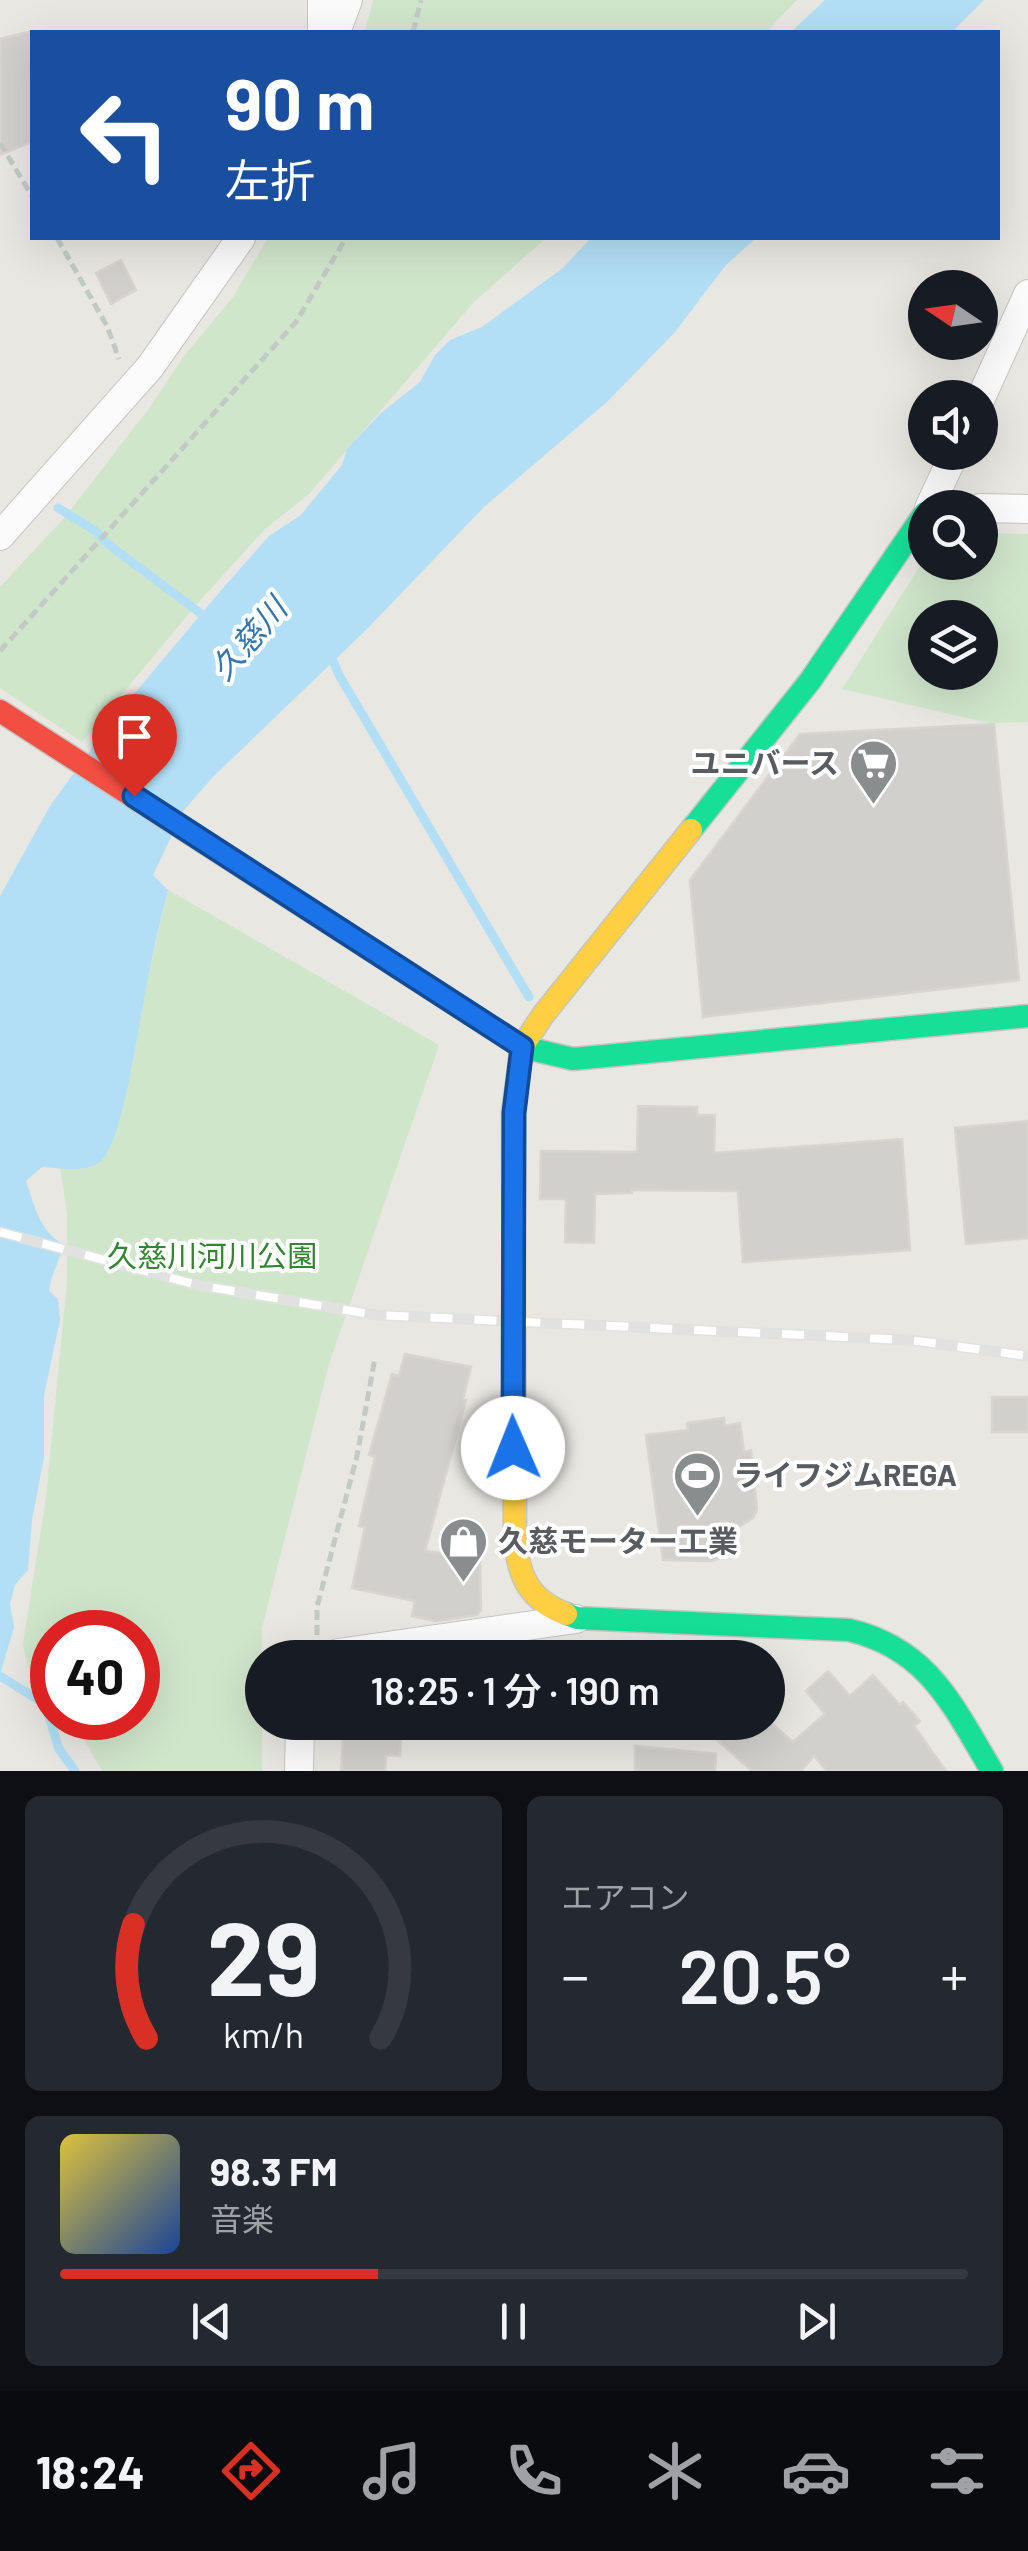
<!DOCTYPE html>
<html lang="ja">
<meta charset="utf-8">
<style>
:root{--surface:#171b24;--page:#242831;--text:#f1f3f6;--muted:#9ea1a6;--line:#363941;--accent:#d93025}
body{margin:0;font-family:Barlow,"Noto Sans JP",sans-serif;background:var(--page);color:var(--text);height:100vh;display:flex;flex-direction:column;font-size:38px;white-space:nowrap}
*{box-sizing:border-box;margin:0}
p{font-size:32px;color:var(--muted)}
.icon{flex:none;width:55px;height:55px;fill:none;stroke:currentColor;stroke-width:2;stroke-linecap:round;stroke-linejoin:round}
.map{position:relative;height:1771px;overflow:hidden}
.panel{display:flex;flex-direction:column;gap:25px;padding:25px;background:#0d0f14;flex:1}
.panel>*{flex:none}
.hud{position:absolute;left:30px;top:30px;width:970px;height:210px;border-radius:0px;box-shadow:0 10px 40px #0002;background:#1a4fa0;color:#fff;overflow:hidden}
.needle{width:65px;rotate:283deg}
.fabs{position:absolute;left:908px;top:270px;display:grid;gap:20px}
.fabs a{display:grid;place-items:center;width:90px;height:90px;border-radius:50%;background:var(--surface);box-shadow:0 10px 40px #0002;font-size:50px}
.speed{position:absolute;left:30px;top:1610px;display:flex;gap:20px;font-size:50px;font-weight:700;text-align:center}
.speed>*{display:grid;place-content:center;width:130px;height:130px;border-radius:50%;background:var(--surface);box-shadow:0 10px 40px #0002;line-height:1}
.speed .limit{border:15px solid #d22;background:#fff;color:#111}
.pin{position:absolute;display:grid;place-items:center;width:85px;height:85px;color:#fff;margin:-102px -42px;border-radius:50% 50% 50% 0;rotate:-45deg;box-shadow:0 0 10px #0007}
.pin .icon{rotate:45deg}
.me{position:absolute;width:110px;margin:-55px;rotate:359deg;stroke-linejoin:round;filter:drop-shadow(0 0 8px #0008)}
.turn{display:flex;align-items:center;gap:35px;height:210px;padding:0 30px;font-size:45px}
.turn .icon{width:130px;height:130px;stroke-width:2.5}
.turn b{display:block;font-size:70px;line-height:85px}
.big{font-size:75px;font-weight:600;line-height:1.1}
.panel .card{flex:1;display:flex;flex-direction:column;justify-content:center;gap:15px;min-width:0;padding:0 35px;border-radius:15px;background:var(--page)}
.panel .dial{align-items:center;gap:0}
.dial svg{height:260px;overflow:visible;fill:none;stroke:var(--line);stroke-width:7;stroke-linecap:round;text-anchor:middle}
.dial text{fill:var(--text);stroke:none}
.song{display:flex;align-items:center;gap:30px}
.cover{width:120px;height:120px;border-radius:15px;background:linear-gradient(135deg,hsl(50 70% 55%),hsl(220 70% 35%))}
.played{height:10px;border-radius:5px;background:linear-gradient(90deg,var(--accent) 35%,var(--line) 35%)}
.keys{display:flex;justify-content:space-around;direction:ltr}
.heat{display:flex;justify-content:space-between;align-items:center;font-size:55px;direction:ltr}
.panel .tiles{flex:1;display:grid;gap:25px;grid-template-columns:1fr 1fr}
.card:last-child{grid-column:span 2}
.trip{position:absolute;left:245px;top:1640px;width:540px;height:100px;border-radius:50px;background:var(--surface);box-shadow:0 10px 40px #0002;font-weight:600;line-height:100px;text-align:center}
.menu{display:flex;height:160px;justify-content:space-around;align-items:center;background:#090b0e;color:var(--muted)}
.menu .icon{width:70px;height:70px}
.menu .on{color:var(--accent)}
.menu b{font-size:45px;color:var(--text)}
.map>svg:first-child{display:block}
.green{fill:#d0e6cb;fill-rule:evenodd}
.water{fill:#b2dff6}
.lines{fill:none;stroke-linecap:round;stroke-linejoin:round}
.stream{stroke:#b2dff6;stroke-width:9}
.building{fill:#d1d0cd;stroke:#d8d5d1;stroke-width:2.5}
.street-casing{stroke:#c5c5c3;stroke-width:30}
.fast-casing{stroke:#c5c5c4;stroke-width:25}
.slow-casing{stroke:#c5c5c4;stroke-width:25}
.jam-casing{stroke:#c5c5c4;stroke-width:25}
.path{stroke:#c3cac6;stroke-width:5;stroke-dasharray:10 5;stroke-linecap:butt}
.street{stroke:#fcfbfb;stroke-width:28}
.fast{stroke:#16e098;stroke-width:22}
.slow{stroke:#ffcf43;stroke-width:22}
.jam{stroke:#f24e42;stroke-width:22}
.rail-casing{stroke:#e1e1e0;stroke-width:11}
.rail{stroke:#fff;stroke-width:8;stroke-dasharray:22;stroke-linecap:butt}
.route-casing{stroke:#114b97;stroke-width:25}
.route{stroke:#1a73e8;stroke-width:18}
.labels{text-anchor:middle;stroke-width:8;stroke-linejoin:round;paint-order:stroke}
.poi-label{font-size:30px;font-weight:bold;fill:#585c61;stroke:#fff;text-anchor:start}
.park-label{font-size:30px;fill:#338631;stroke:#fff}
.water-label{font-size:32px;font-style:italic;fill:#3477ab;stroke:#fff}
</style>
<div class="map">
<svg width="1028" height="1771" viewBox="0 0 1028 1771">
<rect width="100%" height="100%" fill="#e8e7e2"/>
<g class="green">
<path d="M373,0H797L766,32H365Z"/>
<path d="M268,238H546L474,302L309,494L264,530L196,605L82,742L0,688V587L65,517L150,407L184,356L233,297Z"/>
<path d="M980,533L1028,534V722L988,723L842,689L925,558V562H980ZM925,618H980V672H925Z"/>
<path d="M168,890L439,1045L329,1364L262,1628V1771H102L72,1718H138V1632H52V1693L30,1673L23,1644L46,1497L67,1282V1213L60,1168L83,1169L131,1073L148,976Z"/>
</g>
<g class="water">
<path d="M825,0H984L952,32H791Z"/>
<path d="M591,238H756L726,265L675,332L607,402L484,507L367,629L213,777L184,810L153,875L168,890C161,918 154,946 149,973C141,1009 124,1140 102,1160C87,1174 61,1168 42,1167L26,1181C35,1205 38,1230 63,1244C60,1261 51,1274 49,1291L58,1299L60,1320L44,1395V1457L32,1520L28,1570L15,1585L10,1604L14,1627L0,1675V896L50,806L113,719L223,588L269,536L301,515L342,465L347,449L381,413L420,382L435,355L450,340L482,327L563,268Z"/>
</g>
<g class="lines">
<g class="stream">
<path d="M58,508L94,530L109,545L208,619"/>
<path d="M330,654L339,675L529,997"/>
<path d="M0,1676L45,1704L59,1749L75,1771"/>
</g>
</g>
<g class="building">
<path d="M32,31V142L0,155V39Z"/>
<path d="M121,260L136,290L111,304L96,273Z"/>
<path d="M994,724L1019,980L703,1017L690,880L800,734Z"/>
<path d="M638,1106L697,1107V1115H715L714,1153L902,1139L910,1250L743,1262L738,1191L632,1190V1193L595,1194L594,1243L565,1242L566,1199H540L541,1151L637,1152Z"/>
<path d="M1028,1121V1238L966,1244L955,1128Z"/>
<path d="M405,1354L471,1367L463,1399L466,1400L425,1551L480,1558L481,1610L477,1615L436,1621L412,1616L415,1601L352,1588L365,1527L359,1526L375,1457L369,1455L392,1374L399,1376Z"/>
<rect x="992" y="1397" width="36" height="35"/>
<path d="M724,1418L725,1426L740,1423L744,1452L751,1450L757,1510L753,1518L736,1528L739,1551L712,1561L663,1560L646,1435L688,1430L687,1423Z"/>
<path d="M828,1671L850,1696L873,1675L900,1705L903,1702L920,1721L914,1726L946,1771H827L814,1756L801,1771H752L697,1722H770L793,1742L825,1714L806,1691Z"/>
<path d="M344,1722H402L400,1756L386,1755L385,1771H341Z"/>
<path d="M635,1746L716,1754L715,1771H635Z"/>
</g>
<g class="lines">
<defs>
<g id="street">
<path d="M322,32V0"/>
<path d="M336,32L348,0"/>
<path d="M980,400L1028,294"/>
<path d="M929,508L955,452"/>
<path d="M980,508L1028,509"/>
<path d="M0,536L150,367L241,238"/>
<path d="M332,1658L338,1653L576,1619"/>
<path d="M299,1771L300,1722"/>
</g>
<g id="fast">
<path d="M691,830L810,681L925,513"/>
<path d="M359,942L522,1047L573,1059L1028,1016"/>
<path d="M566,1614L577,1618L849,1630C929,1649 953,1706 992,1771"/>
</g>
<path id="slow" d="M566,1614C529,1600 519,1577 515,1540L513,1113L522,1047L543,1015L691,830"/>
<path id="jam" d="M0,711L359,942"/>
</defs>
<use href="#street" class="street-casing"/>
<use href="#fast" class="fast-casing"/>
<use href="#slow" class="slow-casing"/>
<use href="#jam" class="jam-casing"/>
<g class="path">
<path d="M413,32L421,0"/>
<path d="M0,143L32,196"/>
<path d="M57,238L107,326L119,359"/>
<path d="M0,651L296,322L346,238"/>
<path d="M317,1635V1607L357,1456L375,1358"/>
</g>
<use href="#street" class="street"/>
<use href="#fast" class="fast"/>
<use href="#slow" class="slow"/>
<use href="#jam" class="jam"/>
<defs>
<path id="rail" d="M0,1232L197,1285L376,1315L909,1340L1028,1356"/>
</defs>
<use href="#rail" class="rail-casing"/>
<use href="#rail" class="rail"/>
</g>
<g class="lines">
<defs>
<path id="route" d="M134,796L522,1047L514,1113L513,1448"/>
</defs>
<use href="#route" class="route-casing"/>
<use href="#route" class="route"/>
</g>
<defs>
<symbol id="supermarket-pin" viewBox="-11 -11 22 30"><path d="M0 17L-7.5 6A9.5 9.5 0 1 1 7.5 6Z" fill="#8a8d8e" stroke="#fff"/><path d="M-6-5.5h2.5l.6 2H6L4.5 2H-2.5L-4.4-4H-6ZM-1.5 3.2a1.3 1.3 0 1 0 .1 0ZM3 3.2a1.3 1.3 0 1 0 .1 0Z" fill="#fff"/></symbol>
<symbol id="stadium-pin" viewBox="-11 -11 22 30"><path d="M0 17L-7.5 6A9.5 9.5 0 1 1 7.5 6Z" fill="#8a8d8e" stroke="#fff"/><path d="M0-5a6.5 5 0 1 0 0 10a6.5 5 0 1 0 0-10ZM-3.5-1.8h7v3.6h-7Z" fill="#fff"/></symbol>
<symbol id="shop-pin" viewBox="-11 -11 22 30"><path d="M0 17L-7.5 6A9.5 9.5 0 1 1 7.5 6Z" fill="#8a8d8e" stroke="#fff"/><path d="M-5-2.5h2.3a2.7 3.5 0 0 1 5.4 0H5L5.5 6h-11ZM-1.5-2.5h3a1.5 2.3 0 0 0-3 0Z" fill="#fff"/></symbol>
</defs>
<g fill-rule="evenodd">
<use href="#supermarket-pin" x="846" y="736" width="55" height="75"/>
<use href="#stadium-pin" x="670" y="1448" width="55" height="75"/>
<use href="#shop-pin" x="436" y="1514" width="55" height="75"/>
</g>
<g class="labels">
<g class="poi-label">
<text x="839" y="774" text-anchor="end">ユニバース</text>
<text x="733" y="1486">ライフジムREGA</text>
<text x="498" y="1552">久慈モーター工業</text>
</g>
<g class="park-label">
<text x="212" y="1267">久慈川河川公園</text>
</g>
<g class="water-label">
<text transform="translate(249 639) rotate(-49)" y="11">久慈川</text>
</g>
</g>
</svg>
<div class="fabs">
<a><svg class="needle" viewBox="-14 -14 28 28"><path d="M0-13l5 13h-10z" fill="#e53935"/><path d="M0 13l5-13h-10z" fill="#9ea1a6"/></svg></a>
<a><svg class="icon" aria-label="sound" viewBox="0 0 24 24"><path d="M4 9h4l5-4v14l-5-4H4zM17 9q2 3 0 6"/></svg></a>
<a><svg class="icon" aria-label="search" viewBox="0 0 24 24"><circle cx="10" cy="10" r="6"/><path d="M15 15l6 6"/></svg></a>
<a><svg class="icon" aria-label="layers" viewBox="0 0 24 24"><path d="M12 4l9 5-9 5-9-5zM3 14l9 5 9-5"/></svg></a>
</div>
<div class="speed"><div class="limit">40</div></div>
<div class="pin" style="left:134px;top:796px;background:#d93025"><svg class="icon" aria-label="arrive" viewBox="0 0 24 24"><path d="M6 21V4h12l-3 4 3 4H6"/></svg></div>
<svg class="me" style="left:513px;top:1448px" viewBox="-20 -20 40 40"><circle r="19" fill="#fff"/><path d="M0-13L10 11 0 6-10 11z" fill="#1a73e8"/></svg>
<div class="trip">18:25 · 1 分 · 190 m</div>
<div class="hud">
<div class="turn"><svg class="icon" aria-label="left" viewBox="0 0 24 24"><path d="M17 20v-9H6M10 6l-5 5 5 5"/></svg><div><b>90 m</b>左折</div></div>
</div>
</div>
<section class="panel">
<div class="tiles">
<div class="card dial"><svg viewBox="0 0 100 80">
<path d="M14 69A42 42 0 1 1 86 69"/>
<path d="M14 69A42 42 0 0 1 10 34" stroke="#d93025"/>
<text x="50" y="56" font-size="32" font-weight="700">29</text>
<text x="50" y="72" font-size="11">km/h</text>
</svg></div>
<div class="card"><p>エアコン</p>
<div class="heat"><a>−</a><b class="big">20.5°</b><a>+</a></div>
</div>
<div class="card">
<div class="song"><i class="cover"></i><div><b>98.3 FM</b><p>音楽</p></div></div>
<div class="played"></div>
<div class="keys"><svg class="icon" aria-label="previous" viewBox="0 0 24 24"><path d="M18 5L8 12l10 7zM5 5v14"/></svg><svg class="icon" aria-label="pause" viewBox="0 0 24 24"><path d="M8 5v14M16 5v14"/></svg><svg class="icon" aria-label="next" viewBox="0 0 24 24"><path d="M6 5l10 7-10 7zM19 5v14"/></svg></div>
</div>
</div>
</section>
<nav class="menu">
<b>18:24</b>
<svg class="icon on" aria-label="directions" viewBox="0 0 24 24"><path d="M12 3l9 9-9 9-9-9zM9 14v-3h6M13 9l2 2-2 2"/></svg>
<svg class="icon" aria-label="music" viewBox="0 0 24 24"><path d="M9 18V5l10-2v13"/><circle cx="6" cy="18" r="3"/><circle cx="16" cy="16" r="3"/></svg>
<svg class="icon" aria-label="phone" viewBox="0 0 24 24"><path d="M5 4h4l2 5-3 2q2 4 5 5l2-3 5 2v4C11 20 4 13 5 4z"/></svg>
<svg class="icon" aria-label="climate" viewBox="0 0 24 24"><path d="M12 3v18M4 7l16 10M4 17L20 7"/></svg>
<svg class="icon" aria-label="car" viewBox="0 0 24 24"><path d="M5 17H2v-5l4-1 3-4h7l3 4 3 1v5h-3M9 17h6M6 11h13"/><circle cx="7" cy="17" r="2"/><circle cx="17" cy="17" r="2"/></svg>
<svg class="icon" aria-label="filters" viewBox="0 0 24 24"><path d="M4 7h16M4 17h16"/><circle cx="9" cy="7" r="2"/><circle cx="15" cy="17" r="2"/></svg>
</nav>
